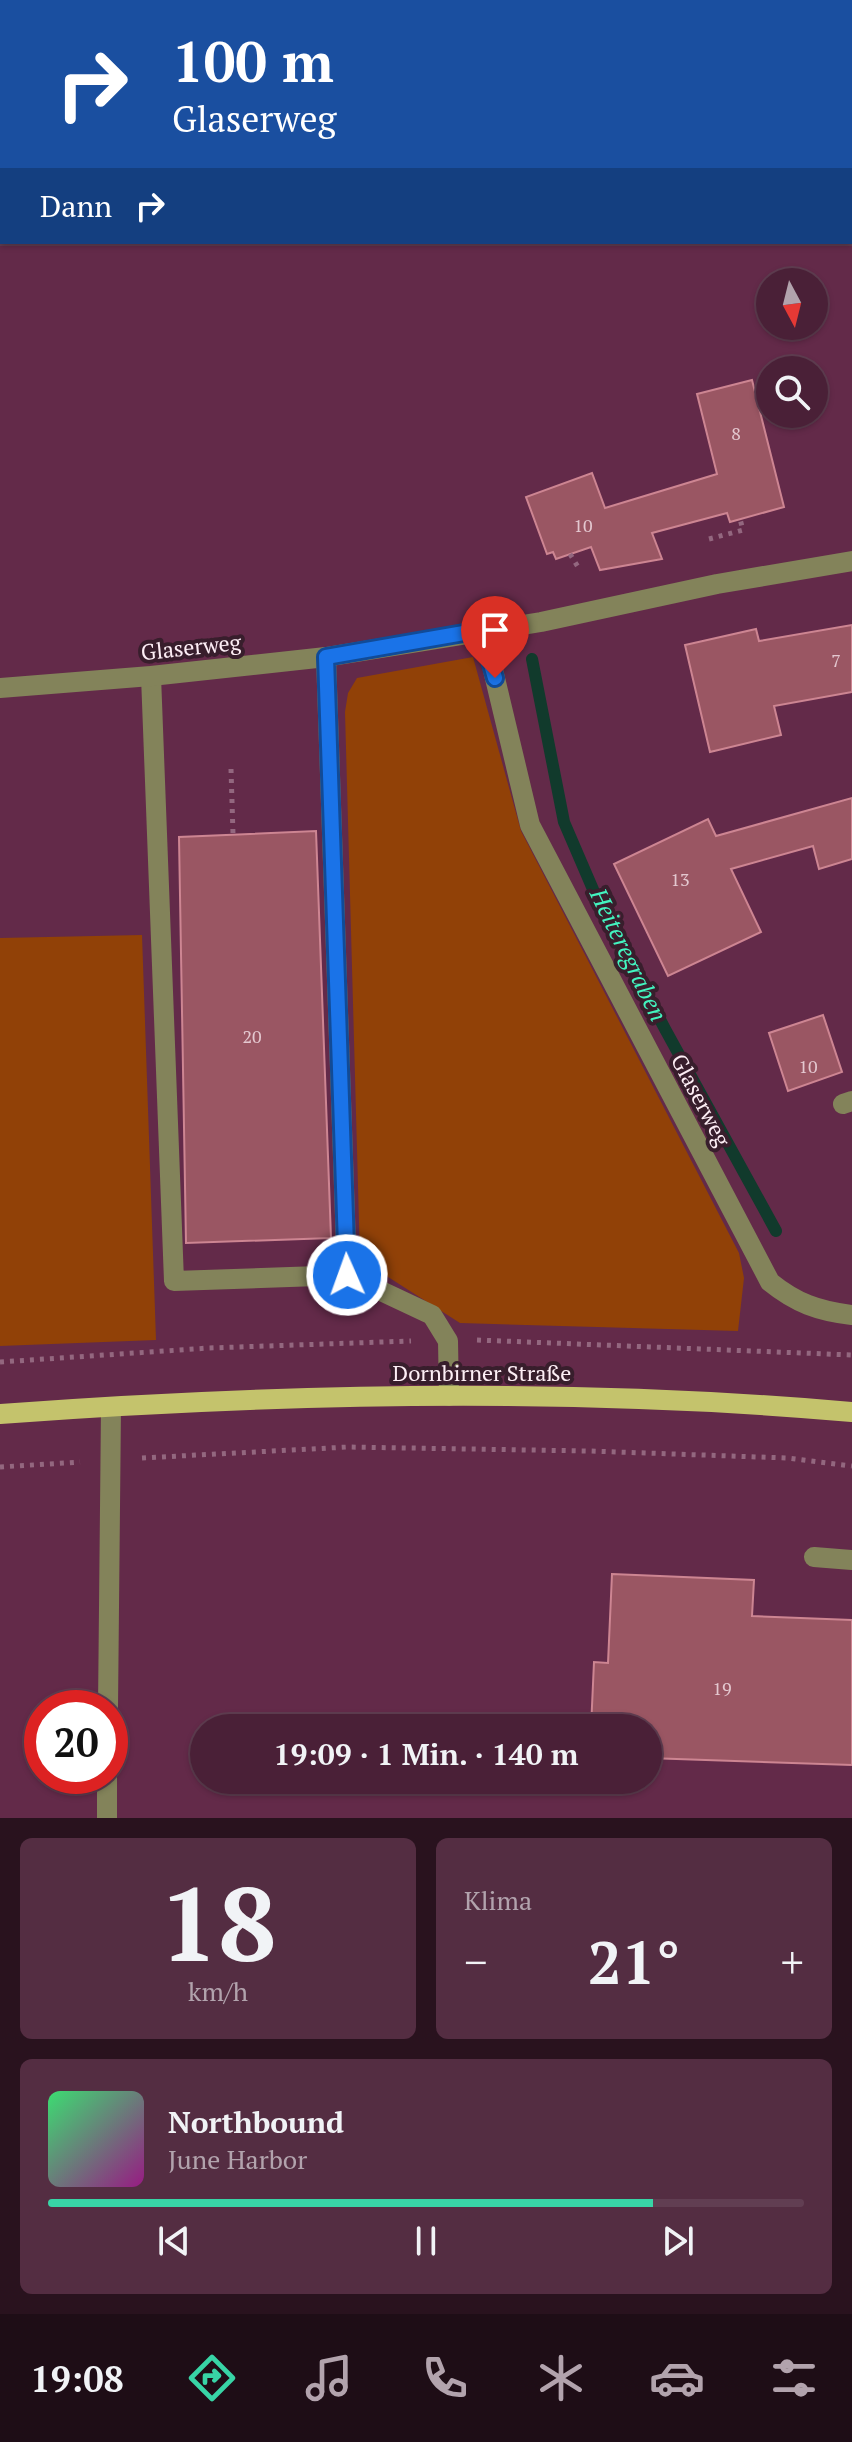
<!DOCTYPE html>
<html lang="de">
<meta charset="utf-8">
<style>
:root{--surface:#4a2037;--page:#542d42;--text:#f1f3f6;--muted:#b2a3ad;--line:#613e52;--accent:#38d4a6}
body{margin:0;font-family:"PT Serif",serif;background:var(--page);color:var(--text);height:100vh;display:flex;flex-direction:column;font-size:30px;white-space:nowrap}
*{box-sizing:border-box;margin:0}
p{font-size:26px;color:var(--muted)}
.icon{flex:none;width:44px;height:44px;fill:none;stroke:currentColor;stroke-width:2;stroke-linecap:round;stroke-linejoin:round}
.map{position:relative;height:1818px;overflow:hidden}
.details{display:flex;flex-direction:column;gap:20px;padding:20px;background:#29121e;flex:1}
.details>*{flex:none}
.hud{position:absolute;left:0px;top:0px;width:852px;height:244px;box-shadow:0 2px 6px #0004,0 0 0 2px var(--line);background:#1a4fa0;color:#fff;overflow:hidden}
.needle{width:52px;rotate:173deg}
.tools{position:absolute;left:756px;top:268px;display:grid;gap:16px}
.tools a{display:grid;place-items:center;width:72px;height:72px;border-radius:50%;background:var(--surface);box-shadow:0 2px 6px #0004,0 0 0 2px var(--line);font-size:40px}
.speed{position:absolute;left:24px;top:1690px;display:flex;gap:16px;font-size:40px;font-weight:700;text-align:center}
.speed>*{display:grid;place-content:center;width:104px;height:104px;border-radius:50%;background:var(--surface);box-shadow:0 2px 6px #0004,0 0 0 2px var(--line);line-height:1}
.speed .limit{border:12px solid #d22;background:#fff;color:#111}
.pin{position:absolute;display:grid;place-items:center;width:68px;height:68px;color:#fff;margin:-82px -34px;border-radius:50% 50% 50% 0;rotate:-45deg;box-shadow:0 0 8px #0007}
.pin .icon{rotate:45deg}
.me{position:absolute;width:88px;margin:-44px;rotate:358deg;stroke-linejoin:round;filter:drop-shadow(0 0 6px #0008)}
.turn{display:flex;align-items:center;gap:28px;height:168px;padding:0 40px;font-size:36px}
.turn .icon{width:104px;height:104px;stroke-width:2.5}
.turn b{display:block;font-size:56px;line-height:68px}
.then{display:flex;align-items:center;height:76px;padding:0 40px;background:#0003;gap:16px;font-size:30px}
.big{font-size:60px;font-weight:700;line-height:1.1}
.details .card{flex:1;display:flex;flex-direction:column;justify-content:center;gap:12px;min-width:0;padding:0 28px;border-radius:12px;background:var(--page)}
.details .dial{align-items:center;gap:0}
.dial b{font-size:104px;line-height:1}
.song{display:flex;align-items:center;gap:24px}
.cover{width:96px;height:96px;border-radius:12px;background:linear-gradient(135deg,hsl(140 70% 55%),hsl(310 70% 35%))}
.played{height:8px;border-radius:4px;background:linear-gradient(90deg,var(--accent) 80%,var(--line) 80%)}
.keys{display:flex;justify-content:space-around;direction:ltr}
.heat{display:flex;justify-content:space-between;align-items:center;font-size:44px;direction:ltr}
.details .tiles{flex:1;display:grid;gap:20px;grid-template-columns:1fr 1fr}
.card:last-child{grid-column:span 2}
.trip{position:absolute;left:190px;top:1714px;width:472px;height:80px;border-radius:40px;background:var(--surface);box-shadow:0 2px 6px #0004,0 0 0 2px var(--line);font-weight:700;line-height:80px;text-align:center}
.menu{display:flex;height:128px;justify-content:space-around;align-items:center;background:#1e0d16;color:var(--muted)}
.menu .icon{width:56px;height:56px}
.menu .active{color:var(--accent)}
.menu b{font-size:36px;color:var(--text)}
.map>svg:first-child{display:block}
.green{fill:#914107}
.lines{fill:none;stroke-linecap:round;stroke-linejoin:round}
.stream{stroke:#113a2c;stroke-width:12}
.building{fill:#9a5663;stroke:#cd8592;stroke-width:2}
.path{stroke:#93677f;stroke-width:5;stroke-dasharray:4 6;stroke-linecap:butt}
.minor{stroke:#83835a;stroke-width:20}
.major{stroke:#c4c36c;stroke-width:20}
.route-casing{stroke:#114b97;stroke-width:20}
.route{stroke:#1a73e8;stroke-width:14}
.labels{text-anchor:middle;stroke-width:8;stroke-linejoin:round;paint-order:stroke}
.number-label{font-size:18px;fill:#e4c8d0}
.street-label{font-size:22px;fill:#fdeef5;stroke:#381e2c}
.water-label{font-size:24px;font-style:italic;fill:#43f4bf;stroke:#381e2c}
</style>
<div class="map">
<svg width="852" height="1818" viewBox="0 0 852 1818">
<rect width="100%" height="100%" fill="#632a49"/>
<g class="green">
<path d="M0,0H289V2H2L0,238Z"/>
<path d="M473,657L521,831L739,1253L744,1278L738,1331L460,1323L360,1259L345,712L348,693L357,678Z"/>
<path d="M142,935L156,1340L0,1346V938Z"/>
</g>
<g class="lines">
<g class="stream">
<path d="M302,0L303,2"/>
<path d="M532,659L564,822L598,901L665,1029L776,1231"/>
</g>
</g>
<g class="building">
<path d="M752,380L784,507L730,522L727,513L652,533L662,559L600,570L591,547L556,559L553,552L547,554L526,497L592,473L605,508L717,474L697,394Z"/>
<path d="M852,625V692L774,706L781,735L710,752L685,645L756,629L759,641Z"/>
<path d="M852,798V859L819,869L813,846L731,869L761,932L668,976L614,864L708,819L716,836Z"/>
<path d="M316,831L331,1238L186,1243L179,837Z"/>
<path d="M823,1015L842,1072L788,1091L769,1033Z"/>
<path d="M612,1574L754,1580L752,1616L852,1620V1765L648,1758V1728H591L594,1662L608,1663Z"/>
</g>
<g class="lines">
<g class="path">
<path d="M709,539L743,530L740,519"/>
<path d="M570,554L578,567"/>
<path d="M231,769L233,834"/>
<path d="M477,1340L852,1355"/>
<path d="M0,1362L209,1348L411,1341"/>
<path d="M142,1458L348,1447L589,1451L787,1458L852,1466"/>
<path d="M0,1467L80,1462"/>
</g>
<g class="minor">
<path d="M850,16L852,15"/>
<path d="M481,630L488,649L530,825L770,1282C796,1303 818,1311 852,1315"/>
<path d="M326,657L347,1275"/>
<path d="M151,676L174,1281L347,1275L432,1315L448,1341L449,1396"/>
<path d="M0,688L151,676L326,657L541,622L717,584L852,561"/>
<path d="M843,1104L852,1101"/>
<path d="M814,1557L852,1560"/>
<path d="M108,1708L111,1407"/>
<path d="M107,1818V1776"/>
</g>
<path class="major" d="M0,1414C283,1393 569,1387 852,1412"/>
</g>
<g class="lines">
<defs>
<path id="route" d="M347,1275L326,657L481,630L495,678"/>
</defs>
<use href="#route" class="route-casing"/>
<use href="#route" class="route"/>
</g>
<g class="labels">
<g class="number-label">
<text x="736" y="440">8</text>
<text x="583" y="532">10</text>
<text x="836" y="667">7</text>
<text x="680" y="886">13</text>
<text x="252" y="1043">20</text>
<text x="808" y="1073">10</text>
<text x="722" y="1695">19</text>
</g>
<g class="street-label">
<text transform="translate(191 647) rotate(-6)" y="8">Glaserweg</text>
<text transform="translate(701 1100) rotate(62)" y="8">Glaserweg</text>
<text x="482" y="1381">Dornbirner Straße</text>
</g>
<g class="water-label">
<text transform="translate(628 955) rotate(64)" y="8">Heiteregraben</text>
</g>
</g>
</svg>
<div class="tools">
<a><svg class="needle" viewBox="-14 -14 28 28"><path d="M0-13l5 13h-10z" fill="#e53935"/><path d="M0 13l5-13h-10z" fill="#b2a3ad"/></svg></a>
<a><svg class="icon" aria-label="search" viewBox="0 0 24 24"><circle cx="10" cy="10" r="6"/><path d="M15 15l6 6"/></svg></a>
</div>
<div class="speed"><div class="limit">20</div></div>
<div class="pin" style="left:495px;top:678px;background:#d93025"><svg class="icon" aria-label="arrive" viewBox="0 0 24 24"><path d="M6 21V4h12l-3 4 3 4H6"/></svg></div>
<svg class="me" style="left:347px;top:1275px" viewBox="-20 -20 40 40"><circle r="17" fill="#1a73e8" stroke="#fff" stroke-width="3"/><path d="M0-11L8 9 0 5-8 9z" fill="#fff"/></svg>
<div class="trip">19:09 · 1 Min. · 140 m</div>
<div class="hud">
<div class="turn"><svg class="icon" aria-label="right" viewBox="0 0 24 24"><path d="M7 20v-9h11M14 6l5 5-5 5"/></svg><div><b>100 m</b>Glaserweg</div></div>
<div class="then">Dann<svg class="icon" aria-label="right" viewBox="0 0 24 24"><path d="M7 20v-9h11M14 6l5 5-5 5"/></svg></div>
</div>
</div>
<section class="details">
<div class="tiles">
<div class="card dial"><b>18</b><p>km/h</p></div>
<div class="card"><p>Klima</p>
<div class="heat"><a>−</a><b class="big">21°</b><a>+</a></div>
</div>
<div class="card">
<div class="song"><i class="cover"></i><div><b>Northbound</b><p>June Harbor</p></div></div>
<div class="played"></div>
<div class="keys"><svg class="icon" aria-label="previous" viewBox="0 0 24 24"><path d="M18 5L8 12l10 7zM5 5v14"/></svg><svg class="icon" aria-label="pause" viewBox="0 0 24 24"><path d="M8 5v14M16 5v14"/></svg><svg class="icon" aria-label="next" viewBox="0 0 24 24"><path d="M6 5l10 7-10 7zM19 5v14"/></svg></div>
</div>
</div>
</section>
<nav class="menu">
<b>19:08</b>
<svg class="icon active" aria-label="directions" viewBox="0 0 24 24"><path d="M12 3l9 9-9 9-9-9zM9 14v-3h6M13 9l2 2-2 2"/></svg>
<svg class="icon" aria-label="music" viewBox="0 0 24 24"><path d="M9 18V5l10-2v13"/><circle cx="6" cy="18" r="3"/><circle cx="16" cy="16" r="3"/></svg>
<svg class="icon" aria-label="phone" viewBox="0 0 24 24"><path d="M5 4h4l2 5-3 2q2 4 5 5l2-3 5 2v4C11 20 4 13 5 4z"/></svg>
<svg class="icon" aria-label="climate" viewBox="0 0 24 24"><path d="M12 3v18M4 7l16 10M4 17L20 7"/></svg>
<svg class="icon" aria-label="car" viewBox="0 0 24 24"><path d="M5 17H2v-5l4-1 3-4h7l3 4 3 1v5h-3M9 17h6M6 11h13"/><circle cx="7" cy="17" r="2"/><circle cx="17" cy="17" r="2"/></svg>
<svg class="icon" aria-label="filters" viewBox="0 0 24 24"><path d="M4 7h16M4 17h16"/><circle cx="9" cy="7" r="2"/><circle cx="15" cy="17" r="2"/></svg>
</nav>
